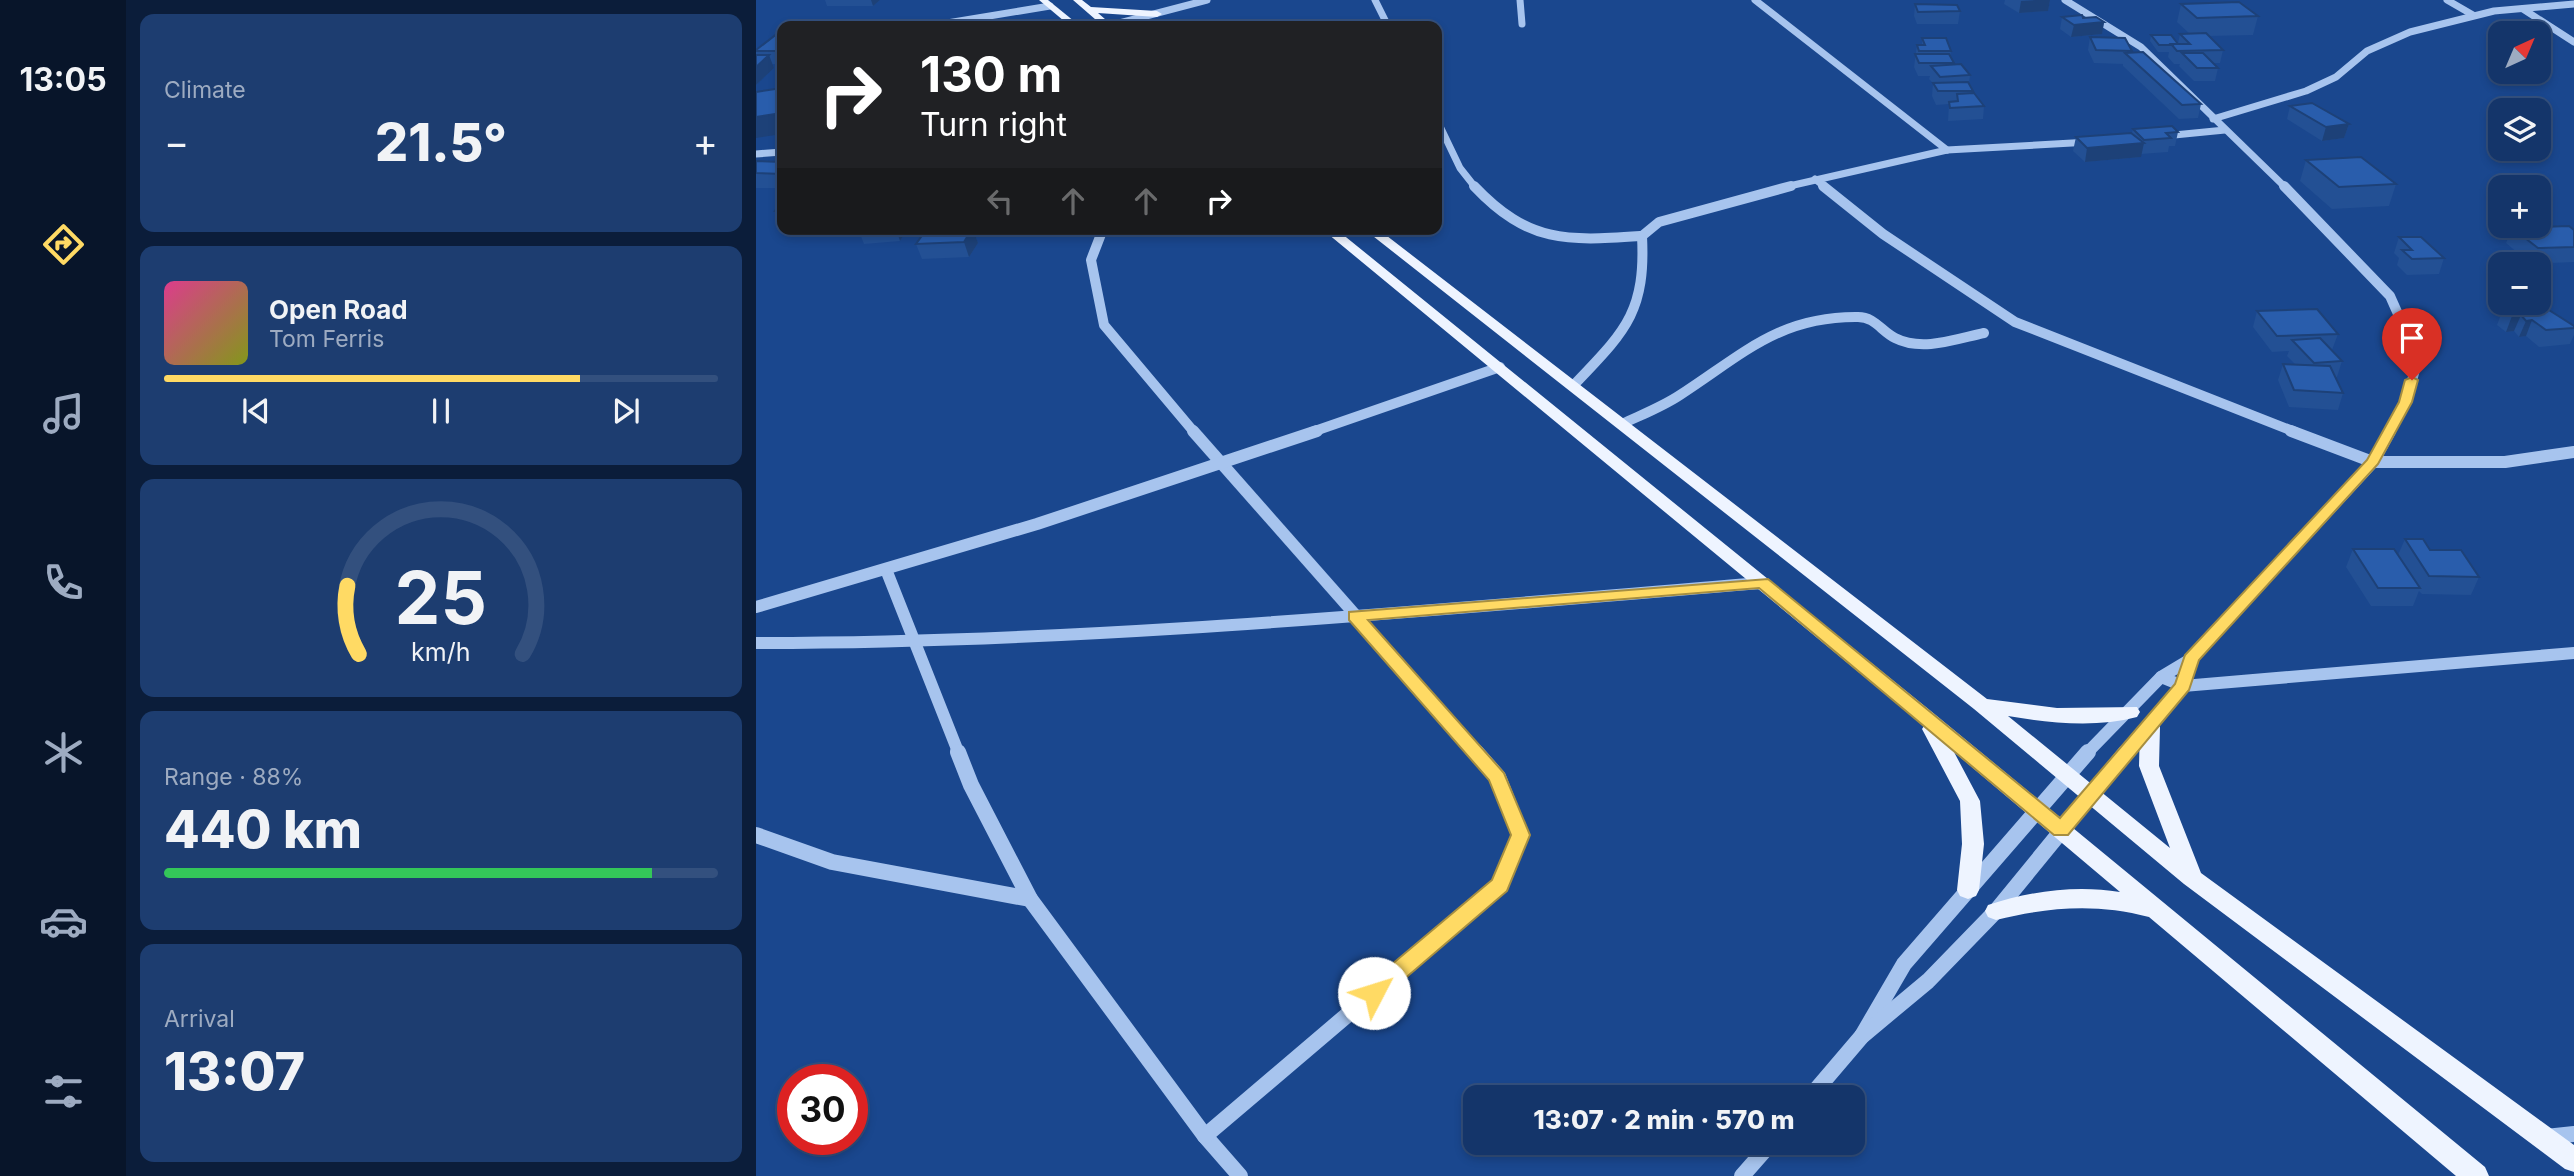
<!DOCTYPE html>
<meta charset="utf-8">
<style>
:root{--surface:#14356a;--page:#1d3d70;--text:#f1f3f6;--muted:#9dabc1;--line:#33507e;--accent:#ffda64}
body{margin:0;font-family:Inter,sans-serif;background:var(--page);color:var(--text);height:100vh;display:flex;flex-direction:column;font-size:26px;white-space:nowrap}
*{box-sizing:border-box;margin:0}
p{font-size:23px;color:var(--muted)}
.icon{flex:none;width:38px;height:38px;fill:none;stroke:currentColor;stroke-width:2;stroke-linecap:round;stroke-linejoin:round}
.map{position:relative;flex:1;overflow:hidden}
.sheet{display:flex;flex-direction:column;gap:14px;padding:14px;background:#0b1d3a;width:630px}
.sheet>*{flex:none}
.guide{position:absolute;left:21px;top:21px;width:665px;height:214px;border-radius:14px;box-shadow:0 4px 10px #0003,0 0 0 2px var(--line);background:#202124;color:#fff;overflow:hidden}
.needle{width:46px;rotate:44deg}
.fabs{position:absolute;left:1732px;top:21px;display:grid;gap:14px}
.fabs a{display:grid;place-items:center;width:63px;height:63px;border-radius:14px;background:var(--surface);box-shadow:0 4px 10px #0003,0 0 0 2px var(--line);font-size:35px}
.speed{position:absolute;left:21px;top:1064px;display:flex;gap:14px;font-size:35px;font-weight:700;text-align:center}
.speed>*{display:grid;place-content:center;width:91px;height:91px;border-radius:50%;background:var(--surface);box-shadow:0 4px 10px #0003,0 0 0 2px var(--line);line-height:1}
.speed .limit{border:10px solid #d22;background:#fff;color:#111}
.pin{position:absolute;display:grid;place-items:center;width:60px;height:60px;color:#fff;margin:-72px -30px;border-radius:50% 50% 50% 0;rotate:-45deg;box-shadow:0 0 7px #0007}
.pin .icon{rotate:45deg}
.me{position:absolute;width:77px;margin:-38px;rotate:50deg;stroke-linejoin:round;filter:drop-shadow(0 0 5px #0008)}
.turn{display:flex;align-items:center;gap:24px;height:147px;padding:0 28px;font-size:32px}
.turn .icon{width:91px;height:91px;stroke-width:2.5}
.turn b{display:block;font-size:49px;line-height:60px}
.lanes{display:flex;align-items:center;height:66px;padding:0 28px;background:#0003;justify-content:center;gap:35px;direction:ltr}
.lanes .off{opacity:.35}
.big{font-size:52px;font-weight:800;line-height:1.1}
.sheet .widget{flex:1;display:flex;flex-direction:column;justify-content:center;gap:10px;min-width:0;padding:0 24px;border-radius:14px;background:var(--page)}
.sheet .dial{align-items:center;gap:0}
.dial svg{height:182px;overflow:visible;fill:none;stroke:var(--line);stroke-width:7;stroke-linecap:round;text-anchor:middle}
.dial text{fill:var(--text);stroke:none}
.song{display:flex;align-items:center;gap:21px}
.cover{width:84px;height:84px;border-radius:10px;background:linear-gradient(135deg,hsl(330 70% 55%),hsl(70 70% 35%))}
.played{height:7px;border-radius:4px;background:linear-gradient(90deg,var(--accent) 75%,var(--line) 75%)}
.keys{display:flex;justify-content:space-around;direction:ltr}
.heat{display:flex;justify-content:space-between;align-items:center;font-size:38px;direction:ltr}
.charge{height:10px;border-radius:5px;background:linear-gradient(90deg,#34c759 88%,var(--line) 0)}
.trip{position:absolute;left:707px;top:1085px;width:402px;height:70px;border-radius:14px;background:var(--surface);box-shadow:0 4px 10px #0003,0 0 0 2px var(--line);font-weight:800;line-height:70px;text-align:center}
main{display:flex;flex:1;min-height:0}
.menu{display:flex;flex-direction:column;width:126px;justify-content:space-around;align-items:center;background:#08152a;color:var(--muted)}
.menu .icon{width:49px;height:49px}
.menu .selected{color:var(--accent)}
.menu b{font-size:32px;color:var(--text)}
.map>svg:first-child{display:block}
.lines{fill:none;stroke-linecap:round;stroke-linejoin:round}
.minor-far3{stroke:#a7c4ee;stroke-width:7}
.minor-far2{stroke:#a7c4ee;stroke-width:10}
.minor-far1{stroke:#a7c4ee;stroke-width:12}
.minor{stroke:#a7c4ee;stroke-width:16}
.major{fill:#eef4ff;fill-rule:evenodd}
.wall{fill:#235094}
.shaded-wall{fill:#1d4178}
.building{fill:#295dac;stroke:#1d4178;stroke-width:2}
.route{fill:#ffda64;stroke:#a68e41;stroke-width:2}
</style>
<main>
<nav class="menu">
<b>13:05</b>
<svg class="icon selected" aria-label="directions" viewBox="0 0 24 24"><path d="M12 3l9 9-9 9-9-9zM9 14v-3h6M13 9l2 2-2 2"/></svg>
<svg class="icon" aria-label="music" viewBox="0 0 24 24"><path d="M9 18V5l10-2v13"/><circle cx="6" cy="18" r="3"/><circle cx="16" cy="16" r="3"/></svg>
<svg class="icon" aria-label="phone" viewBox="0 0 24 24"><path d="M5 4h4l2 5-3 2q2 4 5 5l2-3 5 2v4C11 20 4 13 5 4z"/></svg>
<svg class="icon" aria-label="climate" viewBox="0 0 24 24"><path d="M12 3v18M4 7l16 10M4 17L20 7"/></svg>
<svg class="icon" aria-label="car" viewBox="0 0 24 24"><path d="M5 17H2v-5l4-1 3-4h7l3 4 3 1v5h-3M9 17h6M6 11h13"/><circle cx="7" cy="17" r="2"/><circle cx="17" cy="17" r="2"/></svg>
<svg class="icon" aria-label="filters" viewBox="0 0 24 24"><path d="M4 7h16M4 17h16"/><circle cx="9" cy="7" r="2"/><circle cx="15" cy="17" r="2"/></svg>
</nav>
<section class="sheet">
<div class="widget"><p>Climate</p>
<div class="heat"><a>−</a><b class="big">21.5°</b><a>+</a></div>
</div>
<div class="widget">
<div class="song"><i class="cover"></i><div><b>Open Road</b><p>Tom Ferris</p></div></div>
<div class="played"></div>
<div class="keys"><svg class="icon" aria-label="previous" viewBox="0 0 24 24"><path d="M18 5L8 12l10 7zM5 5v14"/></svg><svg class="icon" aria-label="pause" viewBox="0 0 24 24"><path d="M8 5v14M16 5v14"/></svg><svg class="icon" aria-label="next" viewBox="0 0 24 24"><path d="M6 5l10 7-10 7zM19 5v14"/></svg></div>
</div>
<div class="widget dial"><svg viewBox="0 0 100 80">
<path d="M14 69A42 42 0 1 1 86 69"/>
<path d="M14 69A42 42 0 0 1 9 39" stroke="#ffda64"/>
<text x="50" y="56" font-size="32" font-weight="700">25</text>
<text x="50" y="72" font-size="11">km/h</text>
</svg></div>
<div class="widget"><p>Range · 88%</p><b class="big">440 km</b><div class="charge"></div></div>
<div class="widget"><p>Arrival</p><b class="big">13:07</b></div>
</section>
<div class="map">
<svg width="1818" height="1176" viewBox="0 0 1818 1176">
<rect width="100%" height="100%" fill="#1a478e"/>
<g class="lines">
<g class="minor-far3">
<path d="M619,0L632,26"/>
<path d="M764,0L766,24"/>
<path d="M999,0L1191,150"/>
<path d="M1309,0L1385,47L1529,187"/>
<path d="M1691,0L1717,15"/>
<path d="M1767,9L1818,42"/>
<path d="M173,26L294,6"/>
<path d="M352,26L451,0"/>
<path d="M1457,119L1550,91L1580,77L1611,51L1654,32L1738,11L1818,4"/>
<path d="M681,120L704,168L719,187"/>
<path d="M1408,136L1469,130"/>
<path d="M0,154L26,152"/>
<path d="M1059,179L1069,187"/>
<path d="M1029,187L1191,150L1334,142"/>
</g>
<g class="minor-far2">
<path d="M718,186C773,244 811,241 886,236"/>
<path d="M1067,186L1127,234L1259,322L1539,432"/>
<path d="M1528,186L1634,296L1662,359L1650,402L1633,432"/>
<path d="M347,229L335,260L348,325L438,432"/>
<path d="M817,386C868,332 890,314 886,236L903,222L1035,186"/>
<path d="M866,424C885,415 906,407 924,395C986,355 1023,316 1102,317C1119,317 1125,331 1139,338C1166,352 1200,339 1228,333"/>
<path d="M556,432L744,367"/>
</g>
<g class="minor-far1">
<path d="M437,431L722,754"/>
<path d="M1535,431L1617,462H1749L1818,452"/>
<path d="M131,572L203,754"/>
<path d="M0,607L281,524L561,431"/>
<path d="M0,643C336,643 671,610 1006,583"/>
<path d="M1405,677L1427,686L1818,653"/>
<path d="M1330,754L1405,677L1435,659L1617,462L1634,431"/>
<path d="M1368,754L1427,686L1435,659"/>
</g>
<g class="minor">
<path d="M202,752L215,785L274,899L449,1136L484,1176"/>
<path d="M0,835L76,862L274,899"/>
<path d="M1106,1036L1148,964L1332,752"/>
<path d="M1054,1097L1106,1036L1172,981L1240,911L1370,752"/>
<path d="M449,1136L744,885L765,835L742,777L720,752"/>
<path d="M1790,1137L1818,1134"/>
<path d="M986,1176L1015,1143"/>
</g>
<g class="major">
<path d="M283,0H292L324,26H314Z"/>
<path d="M317,0H326L335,7L401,11L406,14L401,17L342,13L357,26H347Z"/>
<path d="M566,229H580L1176,712L1729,1167L1733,1176H1700L1393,917C1340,903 1293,907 1240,920L1232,917L1229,911L1232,905C1274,891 1320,885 1364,892L1198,752L1224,801L1228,844L1223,890L1220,896L1212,899L1204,896L1201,890L1206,844L1204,801L1166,729L1168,726Z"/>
<path d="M608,229H622L1231,699L1301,708L1381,707L1384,712L1381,717C1340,728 1293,723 1252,716L1414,848L1383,766L1384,727L1387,722H1401L1404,727L1403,766L1445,873L1818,1145V1172L1809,1169L1428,884L1218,709Z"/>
</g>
</g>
<g class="wall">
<path d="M69,0H124L117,6H71Z"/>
<path d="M1249,0H1294L1292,11L1263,13L1248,4Z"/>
<path d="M1159,4L1204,11L1202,24H1161L1158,16Z"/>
<path d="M1425,4L1502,16L1497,35L1453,36L1467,50L1464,63H1457L1462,68L1459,81H1438L1423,66L1424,64H1418L1412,57L1413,52H1402L1394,41L1395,35L1422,43L1424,34H1434L1421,22Z"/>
<path d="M1306,17L1327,18L1348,22L1346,34L1315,37L1304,29Z"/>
<path d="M26,30V64H16L18,68L0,85V50Z"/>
<path d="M1334,37L1376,51V53L1445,104L1442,118L1423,119L1367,66V64L1338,63L1332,50Z"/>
<path d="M1166,38L1195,51L1194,56L1198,65L1214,75L1213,83L1217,91V93L1228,106L1227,119L1192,121L1193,104L1180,105L1176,96L1177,83L1173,79L1174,76H1162L1158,67L1161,45H1166Z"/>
<path d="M1534,106L1593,124L1588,138L1566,141L1531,119Z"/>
<path d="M1377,129L1422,132L1419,146H1413L1412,152L1385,154V157L1329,162L1317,151L1320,137L1376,133Z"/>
<path d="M1550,160L1640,184L1633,206L1576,209L1544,181Z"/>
<path d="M0,161L26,162V188H0Z"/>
<path d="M26,202V226H25L19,211Z"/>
<path d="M1756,228L1818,230V262L1775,264L1750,243Z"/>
<path d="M102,229H151L144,241L108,244Z"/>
<path d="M157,229H217L222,243L213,257L166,259L160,244L165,237H159Z"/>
<path d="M1643,237L1688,258L1683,274L1651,275L1641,265L1643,258L1638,253Z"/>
<path d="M1747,309L1818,326V335L1814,344L1783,347L1770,336L1763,337L1758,331L1750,332L1741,325Z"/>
<path d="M1501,311L1582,334L1576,350H1575L1586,361L1581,377H1580L1587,393L1582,410L1533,407L1522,380L1527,364H1539L1531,356L1533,351L1516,352L1497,327Z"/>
<path d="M1649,539L1674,550L1723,577L1715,595L1666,594L1663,591L1657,606H1615L1590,567L1597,549L1642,555Z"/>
</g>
<g class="shaded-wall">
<path d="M115,0H124L117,6Z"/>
<path d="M1280,0H1294L1292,11L1263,13L1265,1Z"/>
<path d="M1348,22L1346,34L1315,37L1318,25Z"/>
<path d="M13,55L18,68L0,85V67Z"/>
<path d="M26,113V134L0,138V117Z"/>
<path d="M1593,124L1588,138L1566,141L1570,127Z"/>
<path d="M1388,143L1385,157L1329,162L1331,148Z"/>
<path d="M140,229H151L144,241Z"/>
<path d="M216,229H217L222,243L213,257L208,242Z"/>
<path d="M1765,315L1758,331L1750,332L1756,316Z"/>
<path d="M1776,320L1770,336L1763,337L1770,321Z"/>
</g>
<g class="building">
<path d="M1483,2L1502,16L1441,18L1425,4Z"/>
<path d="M1159,4L1201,5L1204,11L1162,12Z"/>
<path d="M1326,15L1327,18L1340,17L1348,22L1318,25L1306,17Z"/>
<path d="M26,30V51H0V50Z"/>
<path d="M1450,33L1467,50L1421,51L1415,44H1434L1424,34Z"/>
<path d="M1395,35H1415L1422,44H1415L1416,45H1403Z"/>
<path d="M1334,37L1369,38L1376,51L1340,50Z"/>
<path d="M1166,38H1190L1195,51H1163L1161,45H1169Z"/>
<path d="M1387,52L1445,104L1426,105L1369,53Z"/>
<path d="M1426,53H1447L1462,68H1441Z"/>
<path d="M1159,54H1193L1198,63H1163Z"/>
<path d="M0,55H13L0,67Z"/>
<path d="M1205,64L1214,75L1184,77L1175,66Z"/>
<path d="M1212,82L1217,91H1182L1177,83Z"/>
<path d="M26,88V113L0,117V92Z"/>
<path d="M1218,93L1228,106L1194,108L1193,102L1202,101L1201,94Z"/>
<path d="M1556,103L1593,124L1570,127L1534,106Z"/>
<path d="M1416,126L1422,132L1410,133L1415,138L1388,140L1377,129Z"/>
<path d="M1375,133L1388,143L1331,148L1320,137Z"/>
<path d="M1605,157L1640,184L1583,187L1550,160Z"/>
<path d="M0,161L26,162V174L0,173Z"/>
<path d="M26,202V211H19Z"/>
<path d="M1813,226L1818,230V247L1782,248L1756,228Z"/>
<path d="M216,229L208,242L160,244L170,230Z"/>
<path d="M1643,237H1665L1688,258L1656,259L1646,250H1656Z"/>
<path d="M1785,305L1818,326V328L1790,330L1776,320L1770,321L1765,315L1756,316L1747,309Z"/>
<path d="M1561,309L1582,334L1521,336L1501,311Z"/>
<path d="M1564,338L1586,361L1558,363L1536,340Z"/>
<path d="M1527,364L1574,366L1587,393L1538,390Z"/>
<path d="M1649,539H1667L1674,550H1705L1723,577L1673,576Z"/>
<path d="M1597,549H1638L1664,588H1622Z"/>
</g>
<path class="route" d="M1656,377L1662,380L1656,402L1622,464L1443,660L1433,690L1312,835H1298L1003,588L612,620L748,773L774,835L751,891L625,999L618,1002L610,999L607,993L610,986L736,880L755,835L733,780L593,620V612L1012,579L1304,818L1419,684L1429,655L1611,460L1643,402L1649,380Z"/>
</svg>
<div class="fabs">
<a><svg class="needle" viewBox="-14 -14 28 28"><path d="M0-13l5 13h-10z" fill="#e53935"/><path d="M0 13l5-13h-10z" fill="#9dabc1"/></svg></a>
<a><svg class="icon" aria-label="layers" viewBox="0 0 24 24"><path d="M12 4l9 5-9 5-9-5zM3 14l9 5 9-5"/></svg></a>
<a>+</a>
<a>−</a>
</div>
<div class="speed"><div class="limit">30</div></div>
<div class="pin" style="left:1656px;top:380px;background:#d93025"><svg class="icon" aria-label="arrive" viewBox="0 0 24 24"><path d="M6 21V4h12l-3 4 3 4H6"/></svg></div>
<svg class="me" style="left:618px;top:993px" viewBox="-20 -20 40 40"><circle r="19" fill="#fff"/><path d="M0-13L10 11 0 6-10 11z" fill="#ffda64"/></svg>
<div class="trip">13:07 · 2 min · 570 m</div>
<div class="guide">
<div class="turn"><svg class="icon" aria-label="right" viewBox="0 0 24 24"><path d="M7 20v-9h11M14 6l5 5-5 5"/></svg><div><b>130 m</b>Turn right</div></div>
<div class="lanes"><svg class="icon off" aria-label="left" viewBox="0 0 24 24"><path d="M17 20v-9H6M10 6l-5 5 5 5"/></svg><svg class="icon off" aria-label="ahead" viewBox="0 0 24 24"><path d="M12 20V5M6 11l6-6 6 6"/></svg><svg class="icon off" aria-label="ahead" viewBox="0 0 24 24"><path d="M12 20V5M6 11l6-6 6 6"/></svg><svg class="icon" aria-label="right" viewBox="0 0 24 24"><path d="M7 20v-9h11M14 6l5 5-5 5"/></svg></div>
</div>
</div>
</main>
